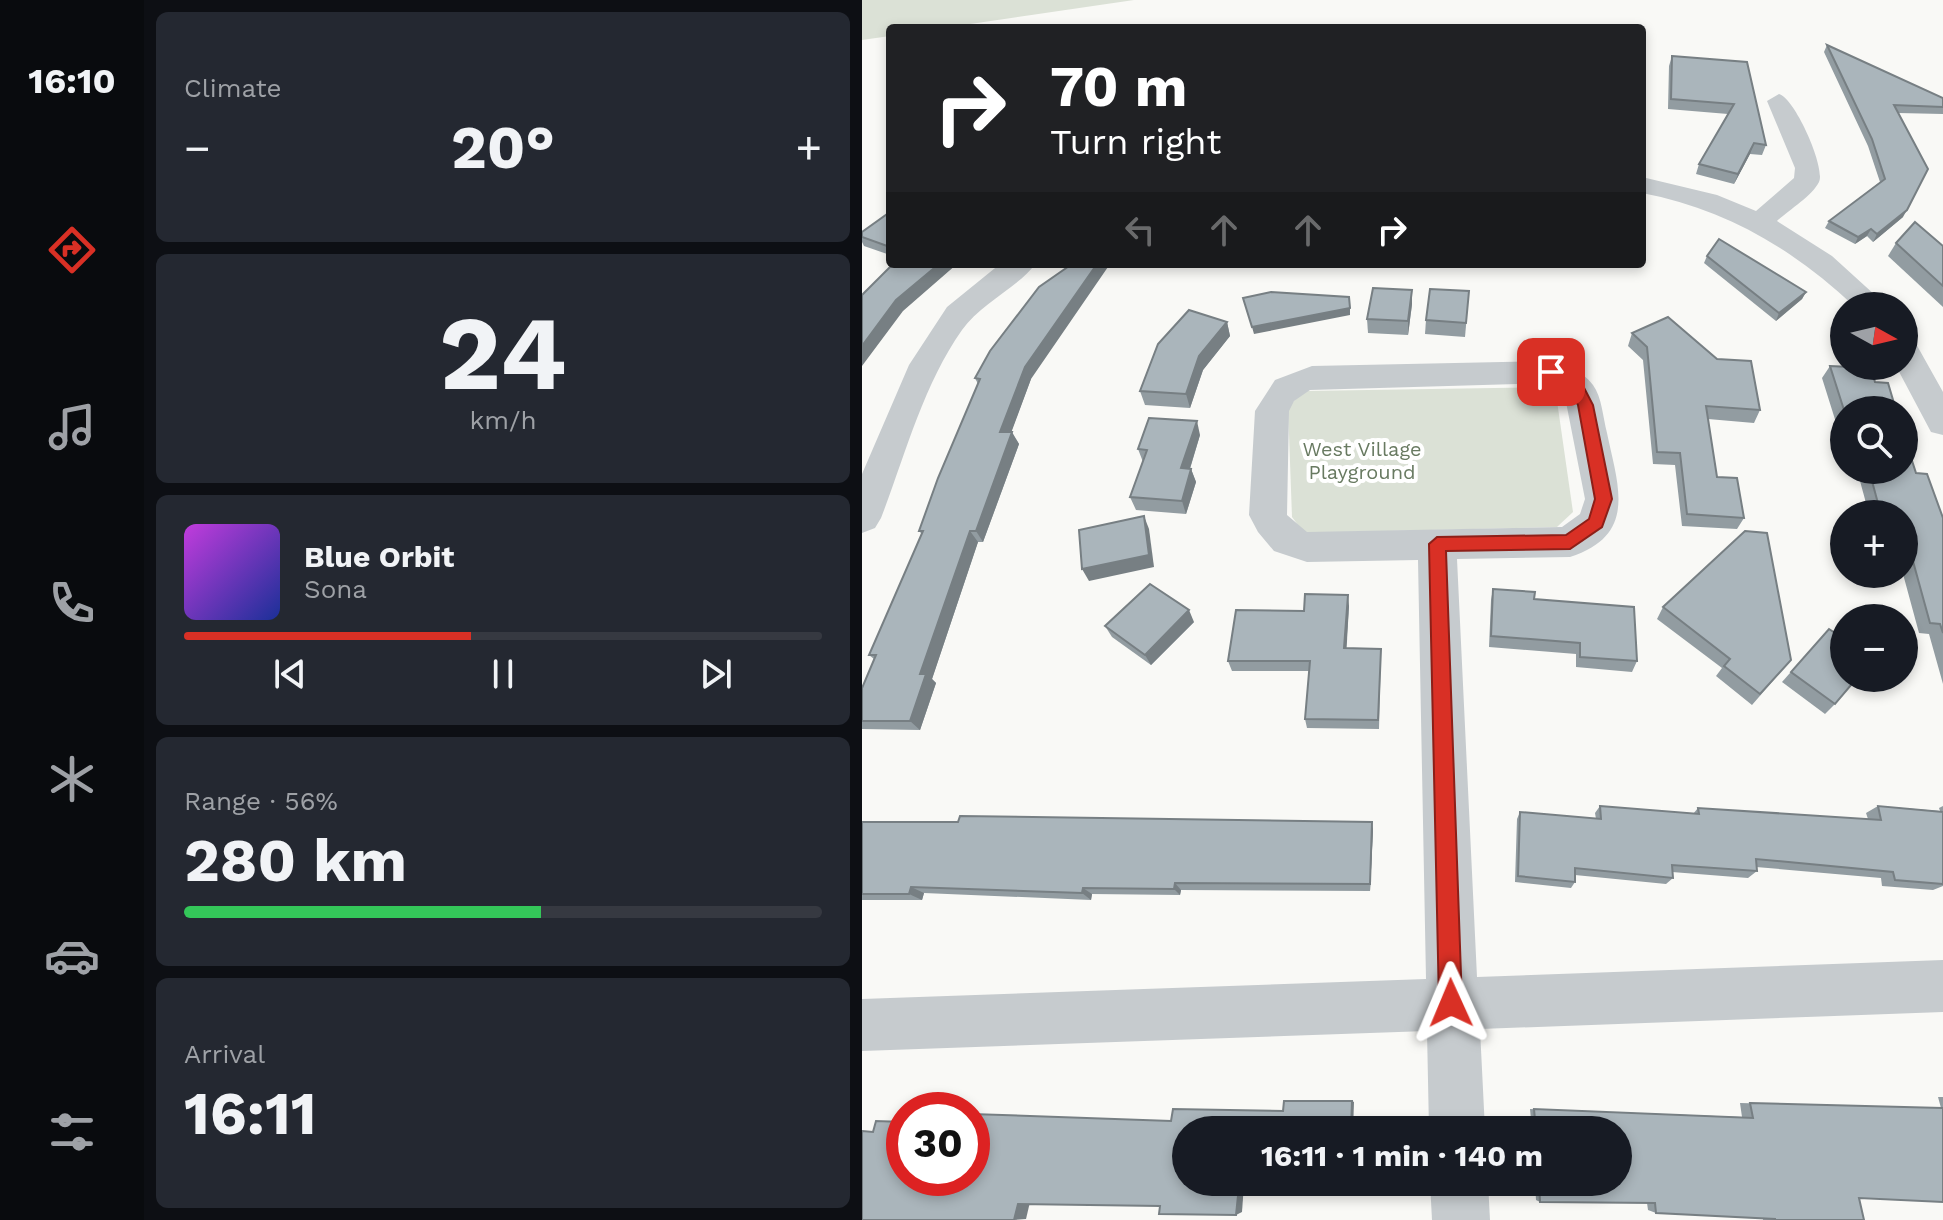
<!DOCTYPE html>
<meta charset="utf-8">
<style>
:root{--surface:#171b24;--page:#242831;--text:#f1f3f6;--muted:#9ea1a6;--line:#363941;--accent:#d93025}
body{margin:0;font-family:"Work Sans",sans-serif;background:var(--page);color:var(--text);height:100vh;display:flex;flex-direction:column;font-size:30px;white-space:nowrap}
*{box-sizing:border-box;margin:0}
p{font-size:26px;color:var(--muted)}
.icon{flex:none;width:44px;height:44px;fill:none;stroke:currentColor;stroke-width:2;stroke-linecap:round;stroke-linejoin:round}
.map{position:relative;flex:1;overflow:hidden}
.drawer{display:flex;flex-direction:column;gap:12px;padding:12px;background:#0d0f14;width:718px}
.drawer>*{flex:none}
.guide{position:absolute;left:24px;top:24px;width:760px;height:244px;border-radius:8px;box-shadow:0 4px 12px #0003;background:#202124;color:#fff;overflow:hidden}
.needle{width:52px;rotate:98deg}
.buttons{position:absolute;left:968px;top:292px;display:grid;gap:16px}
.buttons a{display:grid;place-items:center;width:88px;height:88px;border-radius:50%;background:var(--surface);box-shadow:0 4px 12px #0003;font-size:40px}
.speed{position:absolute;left:24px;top:1092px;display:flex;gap:16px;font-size:40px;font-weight:700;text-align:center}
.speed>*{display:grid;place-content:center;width:104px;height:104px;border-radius:50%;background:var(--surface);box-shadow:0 4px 12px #0003;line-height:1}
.speed .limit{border:12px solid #d22;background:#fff;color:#111}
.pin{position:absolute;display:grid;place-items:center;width:68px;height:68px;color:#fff;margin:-34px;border-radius:16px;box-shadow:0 4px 12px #0006}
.me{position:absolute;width:88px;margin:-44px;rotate:359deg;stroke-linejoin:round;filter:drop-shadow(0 0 6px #0008)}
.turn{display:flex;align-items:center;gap:28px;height:168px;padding:0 32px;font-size:36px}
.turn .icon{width:104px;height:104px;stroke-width:2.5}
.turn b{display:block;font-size:56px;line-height:68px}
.lanes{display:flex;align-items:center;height:76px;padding:0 32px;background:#0003;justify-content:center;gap:40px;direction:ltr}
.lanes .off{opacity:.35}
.big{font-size:60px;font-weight:700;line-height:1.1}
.drawer .card{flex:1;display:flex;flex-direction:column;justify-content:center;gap:12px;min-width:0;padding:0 28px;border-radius:12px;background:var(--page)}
.drawer .dial{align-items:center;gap:0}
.dial b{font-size:104px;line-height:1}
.song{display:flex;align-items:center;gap:24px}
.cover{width:96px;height:96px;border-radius:12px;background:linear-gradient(135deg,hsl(290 70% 55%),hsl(230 70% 35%))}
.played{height:8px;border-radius:4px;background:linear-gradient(90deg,var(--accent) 45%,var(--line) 45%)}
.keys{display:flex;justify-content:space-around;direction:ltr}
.heat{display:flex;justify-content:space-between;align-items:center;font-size:44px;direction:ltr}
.charge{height:12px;border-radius:6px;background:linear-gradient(90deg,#34c759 56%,var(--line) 0)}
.trip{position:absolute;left:310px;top:1116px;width:460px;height:80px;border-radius:40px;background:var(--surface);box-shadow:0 4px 12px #0003;font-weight:700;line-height:80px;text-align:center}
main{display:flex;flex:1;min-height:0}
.tab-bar{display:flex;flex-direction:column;width:144px;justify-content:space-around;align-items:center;background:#090b0e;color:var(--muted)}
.tab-bar .icon{width:56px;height:56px}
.tab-bar .selected{color:var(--accent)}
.tab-bar b{font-size:36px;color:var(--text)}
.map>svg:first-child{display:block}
.green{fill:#dbe1d6}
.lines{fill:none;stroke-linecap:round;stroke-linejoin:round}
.minor{fill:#c6cbce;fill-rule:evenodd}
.wall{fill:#929ca1}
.shaded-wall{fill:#777f83}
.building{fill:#aab5bb;stroke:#777f83;stroke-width:2}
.route{fill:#d93025;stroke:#8d1f18;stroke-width:2}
.labels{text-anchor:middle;stroke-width:8;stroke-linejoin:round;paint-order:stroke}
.park-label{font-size:20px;fill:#687a61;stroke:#fff}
</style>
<main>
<nav class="tab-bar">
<b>16:10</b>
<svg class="icon selected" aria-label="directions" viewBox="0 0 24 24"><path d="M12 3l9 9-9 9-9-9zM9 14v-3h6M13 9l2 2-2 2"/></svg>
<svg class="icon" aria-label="music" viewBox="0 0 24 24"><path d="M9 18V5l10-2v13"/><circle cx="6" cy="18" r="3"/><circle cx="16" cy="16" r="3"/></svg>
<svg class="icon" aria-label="phone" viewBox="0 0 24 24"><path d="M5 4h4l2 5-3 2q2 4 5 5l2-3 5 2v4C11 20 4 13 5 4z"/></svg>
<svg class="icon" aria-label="climate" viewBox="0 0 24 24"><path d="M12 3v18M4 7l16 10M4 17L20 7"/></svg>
<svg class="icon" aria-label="car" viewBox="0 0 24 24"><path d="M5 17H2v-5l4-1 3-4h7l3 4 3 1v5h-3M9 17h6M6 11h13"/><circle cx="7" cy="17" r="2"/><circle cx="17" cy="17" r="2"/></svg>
<svg class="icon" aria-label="filters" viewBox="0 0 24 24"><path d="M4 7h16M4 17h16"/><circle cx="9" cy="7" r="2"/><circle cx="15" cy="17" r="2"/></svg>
</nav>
<section class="drawer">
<div class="card"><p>Climate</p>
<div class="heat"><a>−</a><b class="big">20°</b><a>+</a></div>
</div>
<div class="card dial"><b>24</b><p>km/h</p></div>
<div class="card">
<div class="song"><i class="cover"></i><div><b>Blue Orbit</b><p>Sona</p></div></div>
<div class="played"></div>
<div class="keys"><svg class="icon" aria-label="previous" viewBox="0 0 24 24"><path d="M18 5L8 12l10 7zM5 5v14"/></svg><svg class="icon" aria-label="pause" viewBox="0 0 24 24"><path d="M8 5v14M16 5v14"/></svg><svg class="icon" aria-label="next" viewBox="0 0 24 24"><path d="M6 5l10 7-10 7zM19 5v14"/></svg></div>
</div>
<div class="card"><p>Range · 56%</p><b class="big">280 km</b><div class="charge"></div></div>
<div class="card"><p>Arrival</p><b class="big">16:11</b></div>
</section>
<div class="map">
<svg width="1081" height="1220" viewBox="0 0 1081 1220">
<rect width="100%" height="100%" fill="#f9f9f6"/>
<g class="green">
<path d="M0,0H272L81,28H28V36L0,40Z"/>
<path d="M693,387L711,512L695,527L442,533L430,517L426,406L443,391Z"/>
</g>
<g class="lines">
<g class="minor">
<path d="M917,94C932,97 964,167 957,182C950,196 927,210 915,221L970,256L1025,306H992C930,248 863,209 780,193V177L855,195L894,211L932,178L933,168L905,101Z"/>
<path d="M138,264H173C158,286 119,303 100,330C61,385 43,456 19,518L13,528L0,533V474L47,365L85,307Z"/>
<path d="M1042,339L1053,342L1081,392V435L1069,432L1034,366H1042Z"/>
<path d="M689,361C706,365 720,371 731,385C740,397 741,418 745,433C756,486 776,535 708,557L595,559L615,977L1081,960V1012L618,1029L623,1130H567L565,1031L0,1051V999L564,979L556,560L445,562L412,551L396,532L387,515L393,411L413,380L450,366ZM686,383L703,397L723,499L718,514L700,527L445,532L425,515L427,411L432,401L448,390Z"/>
<path d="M568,1182H626L628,1220H570Z"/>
</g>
</g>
<g class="wall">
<path d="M965,45L1081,107V114L1036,113L1041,217L1011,242L1005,236L993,244L963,228L967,221L1018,182L1006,146L962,52Z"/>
<path d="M810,56L885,62L904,145L900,155L888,154L872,184L834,174L837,164L866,114L806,109L807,66Z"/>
<path d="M28,212V255L2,246L0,242V232Z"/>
<path d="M1034,243L1081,246V307L1026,256Z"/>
<path d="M845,256L944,292L940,299L914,321L842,263Z"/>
<path d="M607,291L603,337L563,334L564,320Z"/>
<path d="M550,304L546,335L506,333L505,319Z"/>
<path d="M365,322L368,336L341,370L328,408L283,405L278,391Z"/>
<path d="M770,333L898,410L892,423L846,419L855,477L882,518L875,529L820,526L813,465L791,464L781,360L766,346Z"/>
<path d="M968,366L1013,382L982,410V448L960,378Z"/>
<path d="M113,378L169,379L149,432L157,444L121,542H116L70,679L74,683L58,730L0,729V688L12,659L7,655L60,534L57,531L116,384Z"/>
<path d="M338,435L328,469H329L334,482L324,514L274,510L268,497L281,462L276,449Z"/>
<path d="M995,470H1042L1054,473L1081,518V684L1067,634L1057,633L1041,574H1042V514H1007Z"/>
<path d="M631,589L672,599L775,661L770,672L714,667V654L627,647L629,600Z"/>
<path d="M487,606L484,648L519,649L517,729L445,728L443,719L447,671H370L366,661L442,611Z"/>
<path d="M801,607L929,660L890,705L854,676L860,668L795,619Z"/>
<path d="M332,622L289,665L250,637L243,626Z"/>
<path d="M967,629L973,704L963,714L920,682Z"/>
<path d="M738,806L831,814L836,808L1006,819L1004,813L1016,806L1078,811L1077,808L1081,806V886L1071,890L1020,886L1019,878L894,867L895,871L886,878L810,872L811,878L804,884L713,875V882L709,888L653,882L655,819L658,812L734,819L733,813Z"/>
<path d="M0,822L511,829L508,891L319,890L318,895L230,894L229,900L62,893L60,900H0Z"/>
<path d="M1076,1097H1081V1202L997,1198L1002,1220H901V1218L794,1213L786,1210L785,1203L678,1202L674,1200L673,1182H756V1130H670L668,1109L880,1117L878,1103L1079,1108Z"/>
</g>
<g class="shaded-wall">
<path d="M892,143L888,154L872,184L876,174Z"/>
<path d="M1045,210L1041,217L1011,242L1015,234Z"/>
<path d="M1009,229L1005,236L993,244L996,237Z"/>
<path d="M77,264H95L41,311L0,366V346L34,300Z"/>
<path d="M235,264H248L169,379L145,444L138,432L163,367Z"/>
<path d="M550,290V304L546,335V321Z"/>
<path d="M944,292L940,299L914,321L917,313Z"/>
<path d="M488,308V315L392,334L390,327Z"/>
<path d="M365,322L368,336L341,370L328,408L324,394L337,356Z"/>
<path d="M335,421L338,435L324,481L319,468Z"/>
<path d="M150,432L157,444L121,542L114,531Z"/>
<path d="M329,469L334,482L324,514L320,501Z"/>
<path d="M282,516L287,529L292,567L227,581L220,569Z"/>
<path d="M108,531L116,542L70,679L74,683L58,730L48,721L58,674Z"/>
<path d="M486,595L487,606L484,658L482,648Z"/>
<path d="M327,610L332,622L289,665L283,655Z"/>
<path d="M510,822L511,829L508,891V884Z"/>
<path d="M313,883L319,890L318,895L312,889Z"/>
<path d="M49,887L62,893L60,900L47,894Z"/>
<path d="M221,888L230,894L229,900L220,893Z"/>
<path d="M490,1101L492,1102L491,1130H489Z"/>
<path d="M382,1184L380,1212L374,1215L377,1186Z"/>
<path d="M168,1202L164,1219L152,1220L156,1204Z"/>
</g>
<g class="building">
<path d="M965,45L1081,98V107L1032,105L1066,169L1045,210L1015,234L1009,229L996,237L967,221L1023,179L1010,139Z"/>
<path d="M810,56L885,62L904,145L892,143L876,174L837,164L872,104L809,99Z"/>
<path d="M28,212V247L0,237V232Z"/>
<path d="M1053,222L1081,246V286L1034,243Z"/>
<path d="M857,239L944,292L917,313L845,256Z"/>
<path d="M31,264H77L34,300L0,346V295Z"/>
<path d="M210,264H235L163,367L138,432H150L114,531H108L58,674H64L48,721H0V688L14,655H7L61,531H57L76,478L118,379L113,378L128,351L177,287Z"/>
<path d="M511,288L550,290L546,321L505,319Z"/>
<path d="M568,289L607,291L604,323L564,320Z"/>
<path d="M409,292L487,297L488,308L390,327L381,298Z"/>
<path d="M327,310L365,322L337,356L324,394L278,391L296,344Z"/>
<path d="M806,317L855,359L889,361L898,410L844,406L855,477L875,478L882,518L825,514L818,453L795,452L785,347L770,333Z"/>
<path d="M968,366L1009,368L1013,382L1026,383L1034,410H982Z"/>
<path d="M287,418L335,421L319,468L329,469L320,501L268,497L285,450L276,449Z"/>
<path d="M1042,436L1054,473L1065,474L1081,518V633L1078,624L1068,623L1049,554H1042V514H1030L1028,507H1017L1007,470H1042Z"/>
<path d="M282,516L287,555L220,569L217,530Z"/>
<path d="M883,531L905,533L929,660L898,694L862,666L868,659L801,607Z"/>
<path d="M288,584L327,610L283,655L243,626Z"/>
<path d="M631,589L673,592L672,599L772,607L775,661L718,657V643L629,636Z"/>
<path d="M443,594L486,595L482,648L519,649L516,720L443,719L448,661H366L374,610L442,611Z"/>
<path d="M967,629L982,639V678H995L973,704L929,672Z"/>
<path d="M738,806L837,814L836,808L1019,820L1016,806L1081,812V884L1033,880L1031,872L894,859L895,871L810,865L811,878L713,868V882L656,876L658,812L739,819Z"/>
<path d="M98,816L510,822L508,884L313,883L312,889L221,888L220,893L49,887L47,894H0V822H96Z"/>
<path d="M422,1101H490L489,1130H324V1182H487V1187L377,1186L374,1215L297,1214L298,1206L156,1204L152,1220H0V1131L11,1132L14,1121L42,1122V1178H110V1114L309,1121L311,1109L421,1111Z"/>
<path d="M888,1103L1081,1108V1202L997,1198L1002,1220H913V1219L794,1213L793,1203L678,1202L677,1182H756V1130H674L672,1109L891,1118Z"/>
</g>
<path class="route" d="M689,366L718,380L731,405L750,499L740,527L708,549L584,551L600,1003L597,1012L589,1015L580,1012L577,1003L567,544L575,537L704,535L727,519L733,499L716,405L707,388L684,375L682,372Z"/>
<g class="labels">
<g class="park-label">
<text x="500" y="456">West Village<tspan x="500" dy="23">Playground</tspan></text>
</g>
</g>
</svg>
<div class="buttons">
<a><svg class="needle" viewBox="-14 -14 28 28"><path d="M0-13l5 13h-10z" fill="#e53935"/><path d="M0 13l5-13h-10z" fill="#9ea1a6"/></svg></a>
<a><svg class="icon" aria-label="search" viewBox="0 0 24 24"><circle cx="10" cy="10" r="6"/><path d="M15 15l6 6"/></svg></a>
<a>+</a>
<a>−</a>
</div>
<div class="speed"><div class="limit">30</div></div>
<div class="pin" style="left:689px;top:372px;background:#d93025"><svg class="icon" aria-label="arrive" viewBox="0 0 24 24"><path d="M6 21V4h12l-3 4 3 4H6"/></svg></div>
<svg class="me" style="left:589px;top:1003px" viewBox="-20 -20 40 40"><path d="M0-17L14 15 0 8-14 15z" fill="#d93025" stroke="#fff" stroke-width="4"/></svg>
<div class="trip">16:11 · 1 min · 140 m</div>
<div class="guide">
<div class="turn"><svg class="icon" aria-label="right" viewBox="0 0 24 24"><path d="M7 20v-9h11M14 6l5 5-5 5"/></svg><div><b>70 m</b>Turn right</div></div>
<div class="lanes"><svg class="icon off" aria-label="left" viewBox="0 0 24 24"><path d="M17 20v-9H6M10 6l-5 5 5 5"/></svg><svg class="icon off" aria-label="ahead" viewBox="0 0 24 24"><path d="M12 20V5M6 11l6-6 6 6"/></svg><svg class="icon off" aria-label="ahead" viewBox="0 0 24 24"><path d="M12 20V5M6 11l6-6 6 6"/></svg><svg class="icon" aria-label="right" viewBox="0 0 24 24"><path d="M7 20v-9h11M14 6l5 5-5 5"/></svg></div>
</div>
</div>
</main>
